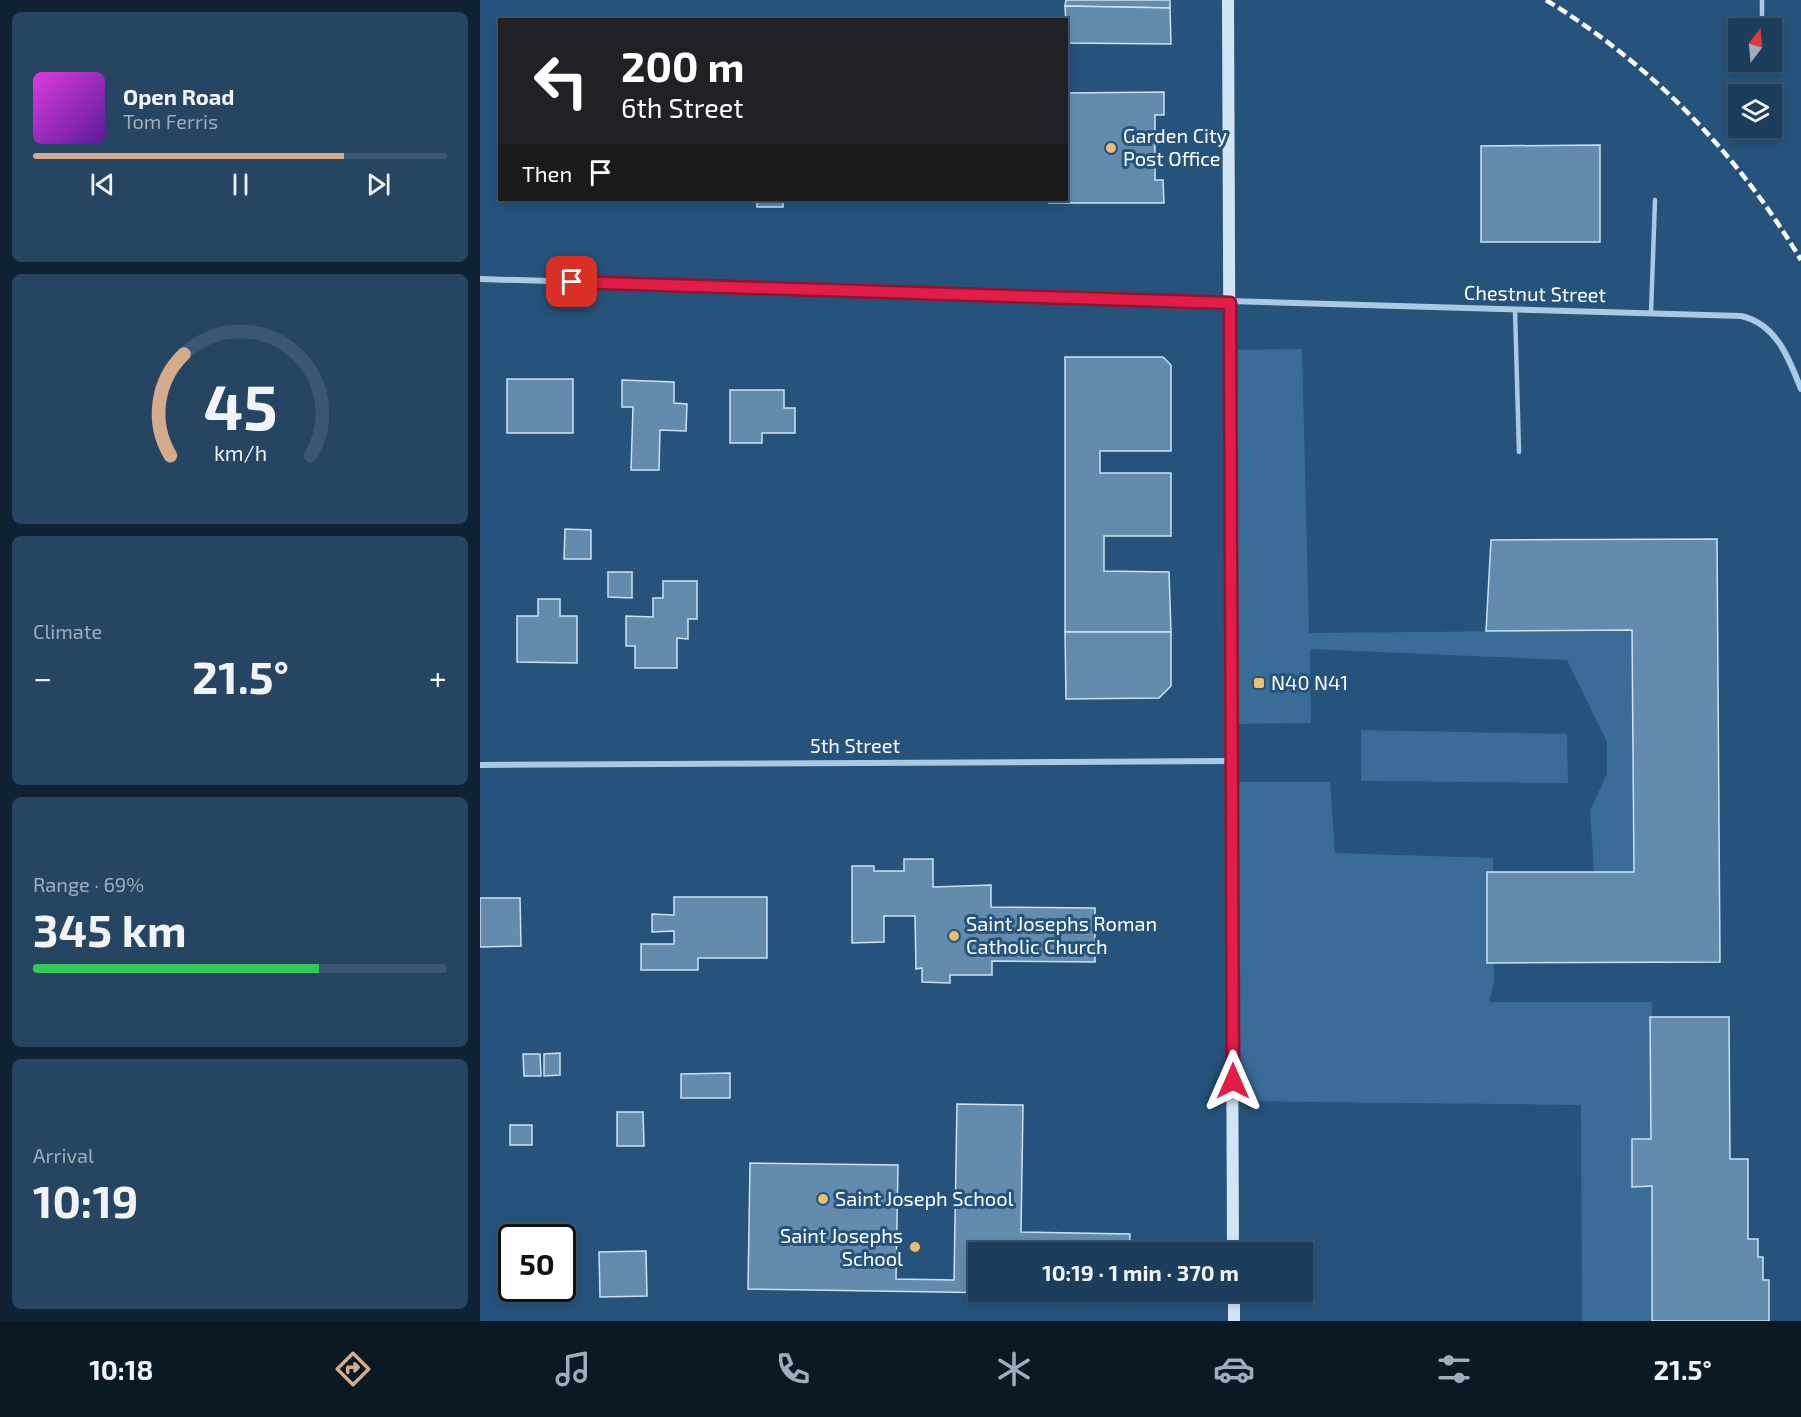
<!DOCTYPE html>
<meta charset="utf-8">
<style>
:root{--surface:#1c3e5c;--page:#254562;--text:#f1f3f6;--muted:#a0aebb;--line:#3a5772;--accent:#d6ab8b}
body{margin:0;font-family:"Exo 2",sans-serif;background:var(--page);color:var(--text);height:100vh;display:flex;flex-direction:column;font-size:22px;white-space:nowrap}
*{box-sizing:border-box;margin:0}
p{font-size:20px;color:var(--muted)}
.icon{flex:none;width:33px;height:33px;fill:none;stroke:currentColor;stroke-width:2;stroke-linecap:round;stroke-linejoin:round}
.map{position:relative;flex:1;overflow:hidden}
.side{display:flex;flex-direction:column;gap:12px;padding:12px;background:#0f2233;width:480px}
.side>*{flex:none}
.top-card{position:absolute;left:18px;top:18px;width:570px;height:183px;border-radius:0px;box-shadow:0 3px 9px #0003,0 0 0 2px var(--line);background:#202124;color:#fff;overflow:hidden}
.needle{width:39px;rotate:16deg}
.controls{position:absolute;left:1248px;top:18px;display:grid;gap:12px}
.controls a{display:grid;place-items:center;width:54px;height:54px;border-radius:0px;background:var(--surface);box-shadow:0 3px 9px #0003,0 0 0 2px var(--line);font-size:30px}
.speed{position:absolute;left:18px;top:1224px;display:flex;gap:12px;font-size:30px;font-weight:700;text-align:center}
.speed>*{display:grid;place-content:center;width:78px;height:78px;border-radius:50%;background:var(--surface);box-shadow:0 3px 9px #0003,0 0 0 2px var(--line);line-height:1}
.speed .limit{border:3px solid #111;border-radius:9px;background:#fff;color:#111}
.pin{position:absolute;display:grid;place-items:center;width:51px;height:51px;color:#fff;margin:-26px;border-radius:12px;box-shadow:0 3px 9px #0006}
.me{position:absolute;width:66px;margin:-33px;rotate:0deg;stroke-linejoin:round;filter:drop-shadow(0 0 4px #0008)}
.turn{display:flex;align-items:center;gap:21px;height:126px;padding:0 24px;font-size:27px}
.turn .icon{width:78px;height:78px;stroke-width:2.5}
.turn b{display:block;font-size:42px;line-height:51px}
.then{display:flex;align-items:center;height:57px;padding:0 24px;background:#0003;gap:12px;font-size:22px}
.big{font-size:45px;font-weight:700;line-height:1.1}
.side .card{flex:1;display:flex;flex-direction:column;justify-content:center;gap:9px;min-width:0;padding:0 21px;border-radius:9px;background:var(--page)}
.side .dial{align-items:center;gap:0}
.dial svg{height:156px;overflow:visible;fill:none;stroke:var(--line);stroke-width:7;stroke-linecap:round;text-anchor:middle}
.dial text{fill:var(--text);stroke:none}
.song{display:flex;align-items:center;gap:18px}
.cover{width:72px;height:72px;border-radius:9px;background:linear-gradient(135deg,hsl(300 70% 55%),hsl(270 70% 35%))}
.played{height:6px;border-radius:3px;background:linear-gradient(90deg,var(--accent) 75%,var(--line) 75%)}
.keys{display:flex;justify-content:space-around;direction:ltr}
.heat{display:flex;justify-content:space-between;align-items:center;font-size:33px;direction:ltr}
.charge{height:9px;border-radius:4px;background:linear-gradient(90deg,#34c759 69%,var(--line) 0)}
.trip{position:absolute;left:488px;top:1242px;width:345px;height:60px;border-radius:0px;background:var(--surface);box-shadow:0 3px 9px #0003,0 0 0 2px var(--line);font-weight:700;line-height:60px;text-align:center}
.tab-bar{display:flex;height:96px;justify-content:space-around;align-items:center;background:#0b1925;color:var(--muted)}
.tab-bar .icon{width:42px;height:42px}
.tab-bar .current{color:var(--accent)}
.tab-bar b{font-size:27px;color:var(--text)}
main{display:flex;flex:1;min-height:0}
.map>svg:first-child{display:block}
.green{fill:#3a6c98}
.building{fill:#628bae;stroke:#cce2f3;stroke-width:1.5}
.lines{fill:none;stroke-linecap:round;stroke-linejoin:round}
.service{stroke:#aac9e4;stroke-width:4.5}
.minor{stroke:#aac9e4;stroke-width:6}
.secondary{stroke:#d3e4f4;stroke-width:12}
.rail{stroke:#fff;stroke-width:4.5;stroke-dasharray:10 4.5;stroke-linecap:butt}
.route-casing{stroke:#92132f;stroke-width:15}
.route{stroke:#e11d48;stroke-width:10}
.poi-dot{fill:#edbd6f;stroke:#26537b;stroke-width:2}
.labels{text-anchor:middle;stroke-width:6;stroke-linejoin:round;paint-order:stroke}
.poi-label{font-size:20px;fill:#fff;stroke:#26537b;text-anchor:start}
.street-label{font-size:20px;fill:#fff;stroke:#26537b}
</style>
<main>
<section class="side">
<div class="card">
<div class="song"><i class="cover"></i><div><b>Open Road</b><p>Tom Ferris</p></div></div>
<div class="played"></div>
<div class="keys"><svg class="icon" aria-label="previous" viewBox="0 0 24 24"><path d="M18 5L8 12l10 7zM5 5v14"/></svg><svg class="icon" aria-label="pause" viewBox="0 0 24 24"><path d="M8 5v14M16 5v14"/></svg><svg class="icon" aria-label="next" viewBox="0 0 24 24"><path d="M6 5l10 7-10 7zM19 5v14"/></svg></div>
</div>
<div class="card dial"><svg viewBox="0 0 100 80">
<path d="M14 69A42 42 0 1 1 86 69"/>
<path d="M14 69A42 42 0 0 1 21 17" stroke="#d6ab8b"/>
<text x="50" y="56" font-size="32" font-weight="700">45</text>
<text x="50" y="72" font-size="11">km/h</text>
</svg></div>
<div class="card"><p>Climate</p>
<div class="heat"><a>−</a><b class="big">21.5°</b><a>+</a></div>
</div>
<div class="card"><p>Range · 69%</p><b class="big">345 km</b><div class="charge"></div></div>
<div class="card"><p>Arrival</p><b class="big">10:19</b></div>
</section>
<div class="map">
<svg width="1321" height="1321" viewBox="0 0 1321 1321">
<rect width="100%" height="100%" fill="#26537b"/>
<g class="green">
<path d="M822,349L829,633L1152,630L1154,872H1114L1110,810L1127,774V742L1087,660L830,649L831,723L751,724L750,350Z"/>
<path d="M881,730L1087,734L1088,783L881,781Z"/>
<path d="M751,782H850L855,853L1013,858L1014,981L1009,1002H1172L1171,1321H1102L1101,1105L753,1101Z"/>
</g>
<g class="building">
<path d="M586,0H690V8L585,6Z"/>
<path d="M585,6L690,8L691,44L587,43Z"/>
<path d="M684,92V115H675V180H683L684,203H569V200H586V93Z"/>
<path d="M1120,145V242H1001V146Z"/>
<rect x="277" y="200" width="26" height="7"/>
<path d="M585,357H683L691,365V451H620V473H691V536H624V571L689,572L691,632H585Z"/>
<rect x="27" y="379" width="66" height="54"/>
<path d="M142,380L194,382V403L207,404L206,431L180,430L179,470H151L153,407H142Z"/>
<path d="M250,390H304V408H315V433H282V443H250Z"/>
<path d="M85,529L111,530V559H84Z"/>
<path d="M1237,539L1240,962L1007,963V872H1154L1152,630L1006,631L1011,540Z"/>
<path d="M128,572H152V598L128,597Z"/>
<path d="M183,581H217V619H208V639L197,638V668H155V646H146V616L173,617V598H183Z"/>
<path d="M58,599H80V616H97V663L37,662V616H58Z"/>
<path d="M585,632H691V686L679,698L586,699Z"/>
<path d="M424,859H453V887L511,885V907L615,908V962L512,961V975H470V983L442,982V968L436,969L435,916H404V942L372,943V866H394V871H424Z"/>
<path d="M194,897H287V958H218V970H161V944H194V931L172,932V914L194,915Z"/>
<path d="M0,898H40L41,946L0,947Z"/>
<path d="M1170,1017H1249L1250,1159H1268V1239H1278V1257H1283V1280H1289V1321H1172V1186L1152,1187V1139H1171Z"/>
<path d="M80,1053V1075L64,1076V1054Z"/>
<path d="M43,1054H60L61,1076H44Z"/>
<path d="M250,1073V1098H201V1074Z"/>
<path d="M477,1104L543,1105L541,1232L650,1234L649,1252H498V1292H649V1295L268,1289L270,1163L418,1165L416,1279L474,1280Z"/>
<path d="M137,1112H163L164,1146H137Z"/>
<rect x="30" y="1125" width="22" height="20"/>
<path d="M166,1251L167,1296L120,1297L119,1252Z"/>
<path d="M19,1253H32V1288H62V1295L28,1296V1289H20Z"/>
</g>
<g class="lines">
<g class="service">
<path d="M1282,0V28"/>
<path d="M1035,310L1039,452"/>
<path d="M1171,313L1175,200"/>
</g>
<g class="minor">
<path d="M0,279L1261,316C1297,324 1309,359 1321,389"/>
<path d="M0,765L751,761"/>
</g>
<g class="secondary">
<path d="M748,0L753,1252"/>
<path d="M754,1292V1321"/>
</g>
<path class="rail" d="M1066,0C1172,65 1258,154 1321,260"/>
</g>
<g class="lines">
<defs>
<path id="route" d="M92,282L750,303L753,1081"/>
</defs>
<use href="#route" class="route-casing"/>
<use href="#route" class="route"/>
</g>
<g class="poi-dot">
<circle cx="631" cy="148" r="6"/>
<rect x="773" y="677" width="12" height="12" rx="3"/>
<circle cx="474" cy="936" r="6"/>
<circle cx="343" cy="1199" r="6"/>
<circle cx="435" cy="1247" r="6"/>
</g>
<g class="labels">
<g class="poi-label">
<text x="643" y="143">Garden City<tspan x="643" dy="23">Post Office</tspan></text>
<text x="791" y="690">N40 N41</text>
<text x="486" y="931">Saint Josephs Roman<tspan x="486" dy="23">Catholic Church</tspan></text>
<text x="355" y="1206">Saint Joseph School</text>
<text x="423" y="1243" text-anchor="end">Saint Josephs<tspan x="423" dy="23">School</tspan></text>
</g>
<g class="street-label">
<text transform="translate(1055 294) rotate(1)" y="7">Chestnut Street</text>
<text x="375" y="753">5th Street</text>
</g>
</g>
</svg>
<div class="controls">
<a><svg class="needle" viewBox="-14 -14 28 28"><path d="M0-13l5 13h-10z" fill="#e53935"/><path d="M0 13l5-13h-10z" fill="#a0aebb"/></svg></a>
<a><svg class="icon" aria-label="layers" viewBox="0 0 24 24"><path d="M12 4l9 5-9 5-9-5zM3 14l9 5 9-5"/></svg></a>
</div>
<div class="speed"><div class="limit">50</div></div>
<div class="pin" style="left:92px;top:282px;background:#d93025"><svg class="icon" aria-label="arrive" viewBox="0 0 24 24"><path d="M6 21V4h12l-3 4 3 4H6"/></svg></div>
<svg class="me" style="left:753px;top:1081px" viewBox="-20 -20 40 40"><path d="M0-17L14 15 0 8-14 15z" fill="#e11d48" stroke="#fff" stroke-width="4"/></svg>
<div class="trip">10:19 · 1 min · 370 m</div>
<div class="top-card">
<div class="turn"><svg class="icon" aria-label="left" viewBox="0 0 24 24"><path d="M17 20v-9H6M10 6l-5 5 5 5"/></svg><div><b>200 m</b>6th Street</div></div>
<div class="then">Then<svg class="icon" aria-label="arrive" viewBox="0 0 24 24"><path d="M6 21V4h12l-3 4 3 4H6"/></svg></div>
</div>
</div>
</main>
<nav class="tab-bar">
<b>10:18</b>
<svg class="icon current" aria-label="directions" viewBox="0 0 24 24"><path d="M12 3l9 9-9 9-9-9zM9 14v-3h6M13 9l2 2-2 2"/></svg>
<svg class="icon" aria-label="music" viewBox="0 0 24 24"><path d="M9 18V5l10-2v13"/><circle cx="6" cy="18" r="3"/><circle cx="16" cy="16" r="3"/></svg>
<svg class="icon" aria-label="phone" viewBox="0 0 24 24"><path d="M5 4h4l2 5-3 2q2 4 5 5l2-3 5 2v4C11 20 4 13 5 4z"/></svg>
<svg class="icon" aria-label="climate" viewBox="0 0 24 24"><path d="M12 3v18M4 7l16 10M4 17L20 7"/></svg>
<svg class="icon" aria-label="car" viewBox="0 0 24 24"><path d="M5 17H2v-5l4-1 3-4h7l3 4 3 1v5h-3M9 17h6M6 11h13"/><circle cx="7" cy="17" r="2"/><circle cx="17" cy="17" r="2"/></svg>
<svg class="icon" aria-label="filters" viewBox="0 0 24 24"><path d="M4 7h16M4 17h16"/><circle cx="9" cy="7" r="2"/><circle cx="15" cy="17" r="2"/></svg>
<b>21.5°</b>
</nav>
